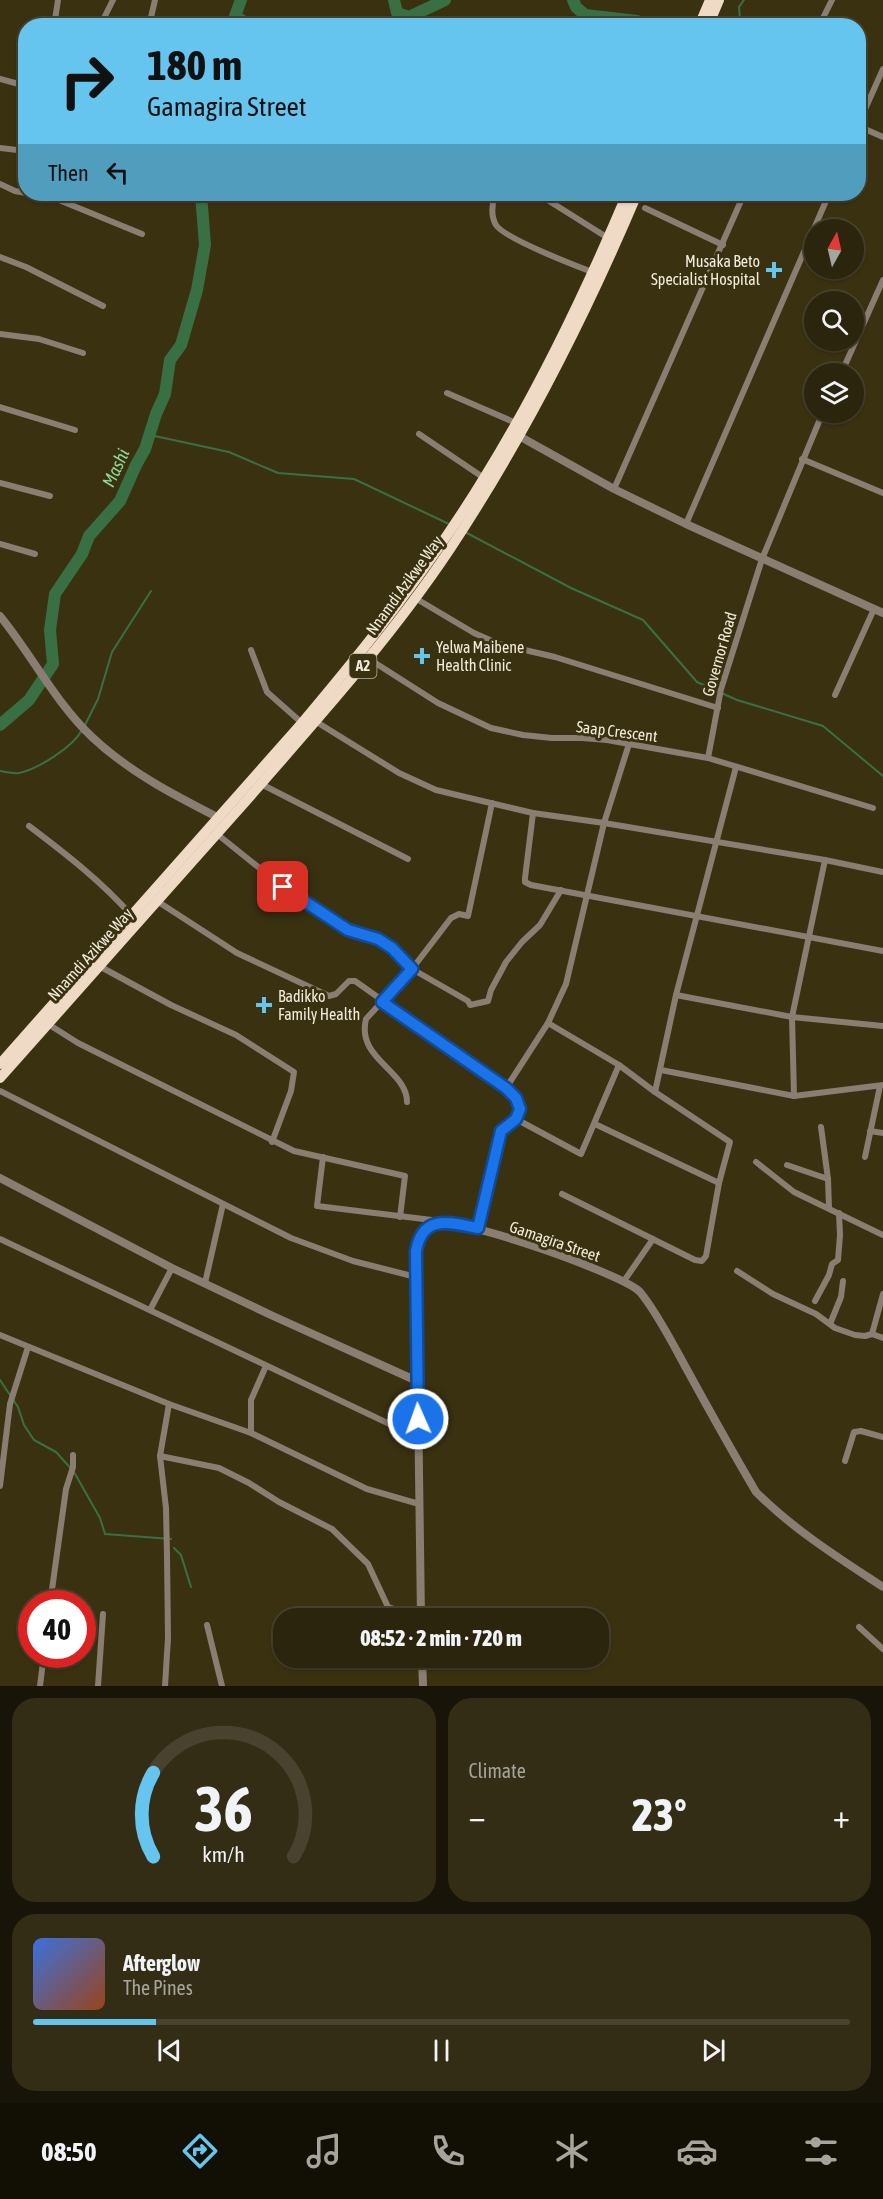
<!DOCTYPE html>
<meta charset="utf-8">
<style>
:root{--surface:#2c250d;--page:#342d16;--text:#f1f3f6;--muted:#a6a59d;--line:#48422e;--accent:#65c5ee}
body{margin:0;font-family:"Asap Condensed",sans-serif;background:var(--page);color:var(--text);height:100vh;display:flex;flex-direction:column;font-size:22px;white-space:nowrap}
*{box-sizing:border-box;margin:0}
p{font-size:20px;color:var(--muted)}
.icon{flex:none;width:33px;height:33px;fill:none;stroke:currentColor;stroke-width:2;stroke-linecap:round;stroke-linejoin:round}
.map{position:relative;height:1686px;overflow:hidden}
.sheet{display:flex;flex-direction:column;gap:12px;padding:12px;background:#181407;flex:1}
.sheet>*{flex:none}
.top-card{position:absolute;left:18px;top:18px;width:848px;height:183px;border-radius:24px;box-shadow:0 2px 4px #0004,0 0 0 2px var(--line);background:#65c5ee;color:#111;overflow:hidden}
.needle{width:39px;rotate:8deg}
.controls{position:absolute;left:804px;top:219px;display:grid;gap:12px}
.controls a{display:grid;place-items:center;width:60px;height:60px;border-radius:50%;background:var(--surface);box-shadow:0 2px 4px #0004,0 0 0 2px var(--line);font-size:30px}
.speed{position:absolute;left:18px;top:1590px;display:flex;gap:12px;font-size:30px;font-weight:700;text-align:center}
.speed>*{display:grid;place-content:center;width:78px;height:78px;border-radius:50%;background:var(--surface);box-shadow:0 2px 4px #0004,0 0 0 2px var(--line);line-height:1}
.speed .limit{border:9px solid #d22;background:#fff;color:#111}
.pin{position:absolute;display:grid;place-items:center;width:51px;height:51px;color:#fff;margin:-26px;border-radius:12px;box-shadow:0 3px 9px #0006}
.me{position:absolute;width:66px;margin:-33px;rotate:358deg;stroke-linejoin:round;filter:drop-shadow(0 0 4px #0008)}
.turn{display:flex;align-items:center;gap:21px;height:126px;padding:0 30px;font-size:27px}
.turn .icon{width:78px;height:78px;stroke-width:2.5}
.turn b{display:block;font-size:42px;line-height:51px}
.then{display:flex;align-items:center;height:57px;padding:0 30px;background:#0003;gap:12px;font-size:22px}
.big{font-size:45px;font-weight:800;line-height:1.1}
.sheet .widget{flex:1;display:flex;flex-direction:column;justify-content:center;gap:9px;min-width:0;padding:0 21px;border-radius:24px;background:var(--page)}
.sheet .dial{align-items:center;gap:0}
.dial svg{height:156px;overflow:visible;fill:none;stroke:var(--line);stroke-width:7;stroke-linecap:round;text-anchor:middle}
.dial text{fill:var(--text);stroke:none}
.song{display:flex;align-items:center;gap:18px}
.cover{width:72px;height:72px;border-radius:9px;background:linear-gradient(135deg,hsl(220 70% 55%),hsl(20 70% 35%))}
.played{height:6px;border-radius:3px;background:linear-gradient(90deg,var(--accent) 15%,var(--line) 15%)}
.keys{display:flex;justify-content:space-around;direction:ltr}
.heat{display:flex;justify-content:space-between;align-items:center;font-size:33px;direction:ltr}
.sheet .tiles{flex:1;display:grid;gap:12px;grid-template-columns:1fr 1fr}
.widget:last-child{grid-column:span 2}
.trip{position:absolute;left:273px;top:1608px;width:336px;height:60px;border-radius:24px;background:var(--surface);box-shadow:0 2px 4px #0004,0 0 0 2px var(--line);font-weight:800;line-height:60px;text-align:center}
.tab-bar{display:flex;height:96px;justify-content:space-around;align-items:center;background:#120f05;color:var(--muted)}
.tab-bar .icon{width:42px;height:42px}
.tab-bar .on{color:var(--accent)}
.tab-bar b{font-size:27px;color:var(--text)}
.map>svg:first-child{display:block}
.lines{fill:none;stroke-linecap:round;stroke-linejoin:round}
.stream{stroke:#397043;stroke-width:2}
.river{stroke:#397043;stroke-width:12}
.minor{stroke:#8a7e72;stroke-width:6}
.tertiary{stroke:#8a7e72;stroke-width:8}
.trunk{stroke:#efdac6;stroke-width:10}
.route-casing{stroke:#114b97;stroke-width:15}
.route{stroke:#1a73e8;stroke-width:10}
.poi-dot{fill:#65c5ee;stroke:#3a3111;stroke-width:2}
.labels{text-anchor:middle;stroke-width:6;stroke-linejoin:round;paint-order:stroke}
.shield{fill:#3a3111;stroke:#bab49e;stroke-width:1.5}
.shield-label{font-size:15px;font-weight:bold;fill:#f1ecda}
.poi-label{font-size:16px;fill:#f1ecda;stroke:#3a3111;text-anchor:start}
.street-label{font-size:16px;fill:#f1ecda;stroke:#3a3111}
.water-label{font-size:18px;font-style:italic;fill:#8cdb98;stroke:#3a3111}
</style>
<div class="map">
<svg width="883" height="1686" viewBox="0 0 883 1686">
<rect width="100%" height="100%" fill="#3a3111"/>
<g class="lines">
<g class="stream">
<path d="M733,26L740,20L739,7L744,0"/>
<path d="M150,435L229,452L278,473L354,479L449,524"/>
<path d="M465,532L571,588L643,620L697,682L737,700L823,726L883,776"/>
<path d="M85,725L98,699L112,652L151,591"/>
<path d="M0,771C6,772 13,774 19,773C38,769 73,747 82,730"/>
<path d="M0,1380L18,1407L24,1425L34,1440L56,1452L74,1472L100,1518L105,1534L171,1539"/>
<path d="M174,1548L181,1555L191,1587"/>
</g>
<g class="river">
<path d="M241,0L235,16L251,26"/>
<path d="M394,0L397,13L409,17L445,0"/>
<path d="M573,0L576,7L585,15L637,21L650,25L672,23"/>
<path d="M0,725L29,700L53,664L50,630L55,594L82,554L89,536L120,501L136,465L145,449L156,414L165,394L170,360L181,345L197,290L205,245L201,194"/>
</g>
<g class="minor">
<path d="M54,26L58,0"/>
<path d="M100,26L113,0"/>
<path d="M149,26L155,0"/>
<path d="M819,26L832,0"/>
<path d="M0,79L26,86"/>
<path d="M858,125L883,69"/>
<path d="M858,126L883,137"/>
<path d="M0,148L26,151"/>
<path d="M0,184L15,191L26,193"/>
<path d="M28,194L59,200L142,234"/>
<path d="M495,194C492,204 490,215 496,225C505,239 574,265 592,272"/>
<path d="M538,194L608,238"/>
<path d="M645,208L723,245"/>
<path d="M0,257L26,267L103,306"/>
<path d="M0,334L39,339L83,353"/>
<path d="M841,374L883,280"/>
<path d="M447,393L516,423"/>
<path d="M0,407L75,430"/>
<path d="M419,434L484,478"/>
<path d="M802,459L883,493"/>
<path d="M0,483L50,496"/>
<path d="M614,489L744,194"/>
<path d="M686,524L829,194"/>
<path d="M0,544L35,554"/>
<path d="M415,598L474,633L499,644L555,657L718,708"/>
<path d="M251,650L267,692L302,723"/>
<path d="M369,659L438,703L491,728L523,735L552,738H582L607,740L708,758L873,808"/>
<path d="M835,695L874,609"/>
<path d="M315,721L399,773L436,790L533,813L604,823L825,860L883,872"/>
<path d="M708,758L721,689L762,559L823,412"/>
<path d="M261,784L408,859"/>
<path d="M533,813L525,878V882L531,885L883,951"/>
<path d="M29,826C66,854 101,881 132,916"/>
<path d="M217,834L283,887L348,930L378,939L392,948L412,969L468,1001L470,1005L488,1001L491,990L506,962L522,942L540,925L561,890"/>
<path d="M157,901L237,953L329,996L336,994L349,981H355L506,1088C517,1099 523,1103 516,1119"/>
<path d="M99,966L171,1005L236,1035L294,1072L291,1091L272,1142"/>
<path d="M676,995L792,1017L883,1026"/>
<path d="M548,1023L619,1065L655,1092L730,1142L719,1183L706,1256L702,1261L695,1260L562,1194"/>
<path d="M48,1024L78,1043L294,1151L405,1176L400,1217"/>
<path d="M661,1070L794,1096L883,1085"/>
<path d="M506,1088L548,1023L566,984L604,823L629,744"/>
<path d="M0,1091L291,1238L353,1261L416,1277"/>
<path d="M655,1092L676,995L736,767"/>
<path d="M794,1096L792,1017L825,860"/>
<path d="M407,1102C407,1070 356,1059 366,1019L412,969L451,918L459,914L468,916L492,803"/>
<path d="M595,1124L719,1183"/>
<path d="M821,1127L828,1179L829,1208"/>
<path d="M870,1131L883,1133"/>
<path d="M323,1157L317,1206L440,1221"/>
<path d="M865,1157L880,1086"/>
<path d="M756,1162L794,1192L883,1235"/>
<path d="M787,1165L828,1179"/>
<path d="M478,1229L501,1131L516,1119L581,1154L619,1065"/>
<path d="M0,1239L419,1438"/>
<path d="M737,1271L773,1294L816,1314L835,1328L855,1335L865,1336L872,1334"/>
<path d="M624,1281L653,1239"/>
<path d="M205,1283L223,1204"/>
<path d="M883,1294L872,1334L883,1338"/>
<path d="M815,1301L829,1275L832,1264L838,1260L840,1235L839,1213"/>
<path d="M150,1310L172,1268"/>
<path d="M830,1324L841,1297L843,1281"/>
<path d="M0,1335L169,1404L251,1433L367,1489L419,1504"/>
<path d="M251,1433V1400L266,1366"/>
<path d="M160,1456L219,1468L249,1483L279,1502L332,1529L368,1564L388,1607L421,1617"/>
<path d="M845,1461L854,1432L861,1431L883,1437"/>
<path d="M0,1486L10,1404L28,1347"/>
<path d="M50,1604L66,1489L73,1467V1455"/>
<path d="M207,1625L222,1686"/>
<path d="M859,1627L883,1649"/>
<path d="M40,1686L44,1654"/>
<path d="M98,1686L103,1614"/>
<path d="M165,1686L168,1638L167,1555L166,1508L160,1456L169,1404"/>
</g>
<g class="tertiary">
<path d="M519,436L614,489L686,524L883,613"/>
<path d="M0,616C32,655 55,702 92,737C129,772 174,795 219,818"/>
<path d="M0,1178L172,1268L273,1316L417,1381"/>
<path d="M421,1618L416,1251C419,1236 424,1226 440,1223C463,1218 625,1275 640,1292C656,1311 673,1344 685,1366C708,1408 732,1451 756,1492C794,1530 839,1558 883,1587"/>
<path d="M422,1658L423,1686"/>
</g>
<g class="trunk">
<path d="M699,26L710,0"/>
<path d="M708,26L719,0"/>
<path d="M0,1064L302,723C368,645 431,565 484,478C540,388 586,291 627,194"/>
<path d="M0,1078C84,983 169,888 253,793C321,715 392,636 450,549C524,437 585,317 637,194"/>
</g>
</g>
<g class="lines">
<defs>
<path id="route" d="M283,887L348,930L378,939L392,948L412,969L382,1002L506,1088L516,1098L520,1109L516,1119L501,1131L478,1228C450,1223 423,1213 416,1251L418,1419"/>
</defs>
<use href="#route" class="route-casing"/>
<use href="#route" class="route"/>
</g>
<g class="poi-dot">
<path d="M771 261h6v6h6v6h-6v6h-6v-6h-6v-6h6z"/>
<path d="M419 647h6v6h6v6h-6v6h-6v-6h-6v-6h6z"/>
<path d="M261 996h6v6h6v6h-6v6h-6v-6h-6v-6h6z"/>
</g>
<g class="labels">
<rect class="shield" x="349.5" y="654" width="27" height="24" rx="4.5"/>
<g class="shield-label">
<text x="363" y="671">A2</text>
</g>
<g class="poi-label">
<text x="760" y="267" text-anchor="end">Musaka Beto<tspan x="760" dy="18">Specialist Hospital</tspan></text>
<text x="436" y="653">Yelwa Maibene<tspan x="436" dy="18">Health Clinic</tspan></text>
<text x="278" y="1002">Badikko<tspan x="278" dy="18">Family Health</tspan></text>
</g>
<g class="street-label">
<text transform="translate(404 585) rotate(-54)" y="6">Nnamdi Azikwe Way</text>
<text transform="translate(719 654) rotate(-74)" y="6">Governor Road</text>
<text transform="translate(617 731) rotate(7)" y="6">Saap Crescent</text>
<text transform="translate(90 954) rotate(-48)" y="6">Nnamdi Azikwe Way</text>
<text transform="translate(555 1241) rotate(19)" y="6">Gamagira Street</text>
</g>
<g class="water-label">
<text transform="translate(116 468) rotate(-65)" y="6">Mashi</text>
</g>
</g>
</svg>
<div class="controls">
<a><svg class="needle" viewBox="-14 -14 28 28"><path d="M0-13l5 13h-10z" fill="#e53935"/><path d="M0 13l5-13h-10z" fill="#a6a59d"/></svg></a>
<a><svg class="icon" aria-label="search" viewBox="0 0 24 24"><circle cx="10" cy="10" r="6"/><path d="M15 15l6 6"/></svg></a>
<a><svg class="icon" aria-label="layers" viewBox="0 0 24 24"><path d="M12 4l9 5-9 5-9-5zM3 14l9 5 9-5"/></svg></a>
</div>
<div class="speed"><div class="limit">40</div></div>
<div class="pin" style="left:283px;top:887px;background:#d93025"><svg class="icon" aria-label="arrive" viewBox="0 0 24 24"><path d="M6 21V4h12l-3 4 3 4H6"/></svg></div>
<svg class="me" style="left:418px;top:1419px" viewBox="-20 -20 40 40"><circle r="17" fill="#1a73e8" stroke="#fff" stroke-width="3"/><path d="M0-11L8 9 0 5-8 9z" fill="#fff"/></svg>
<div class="trip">08:52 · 2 min · 720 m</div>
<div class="top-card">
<div class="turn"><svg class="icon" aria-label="right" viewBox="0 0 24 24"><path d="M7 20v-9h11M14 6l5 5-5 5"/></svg><div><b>180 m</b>Gamagira Street</div></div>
<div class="then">Then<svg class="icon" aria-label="left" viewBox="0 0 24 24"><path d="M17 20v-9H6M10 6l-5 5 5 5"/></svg></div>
</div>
</div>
<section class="sheet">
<div class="tiles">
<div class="widget dial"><svg viewBox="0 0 100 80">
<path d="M14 69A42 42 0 1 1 86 69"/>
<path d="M14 69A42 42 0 0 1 14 26" stroke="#65c5ee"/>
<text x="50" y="56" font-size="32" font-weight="700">36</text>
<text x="50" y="72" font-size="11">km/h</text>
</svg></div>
<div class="widget"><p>Climate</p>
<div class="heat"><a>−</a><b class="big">23°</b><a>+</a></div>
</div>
<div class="widget">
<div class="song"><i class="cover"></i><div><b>Afterglow</b><p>The Pines</p></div></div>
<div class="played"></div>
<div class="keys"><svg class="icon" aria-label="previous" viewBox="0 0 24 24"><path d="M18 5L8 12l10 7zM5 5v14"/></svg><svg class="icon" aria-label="pause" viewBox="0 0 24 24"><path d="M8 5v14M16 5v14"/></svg><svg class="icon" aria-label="next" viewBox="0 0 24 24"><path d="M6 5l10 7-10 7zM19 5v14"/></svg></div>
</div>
</div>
</section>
<nav class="tab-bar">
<b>08:50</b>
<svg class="icon on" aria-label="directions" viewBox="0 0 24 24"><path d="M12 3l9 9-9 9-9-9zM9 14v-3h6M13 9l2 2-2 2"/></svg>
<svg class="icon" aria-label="music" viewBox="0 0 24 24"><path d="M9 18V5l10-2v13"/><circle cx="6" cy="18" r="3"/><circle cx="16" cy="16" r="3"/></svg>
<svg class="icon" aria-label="phone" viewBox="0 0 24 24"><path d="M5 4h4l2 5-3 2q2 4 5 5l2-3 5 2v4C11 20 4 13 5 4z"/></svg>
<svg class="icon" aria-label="climate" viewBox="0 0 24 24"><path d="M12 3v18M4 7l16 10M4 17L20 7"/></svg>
<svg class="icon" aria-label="car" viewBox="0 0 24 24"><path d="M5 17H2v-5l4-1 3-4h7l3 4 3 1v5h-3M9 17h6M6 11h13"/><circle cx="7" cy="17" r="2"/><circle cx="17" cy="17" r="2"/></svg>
<svg class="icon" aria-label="filters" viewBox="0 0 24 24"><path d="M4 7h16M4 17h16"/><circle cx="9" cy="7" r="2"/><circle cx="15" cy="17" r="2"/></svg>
</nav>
